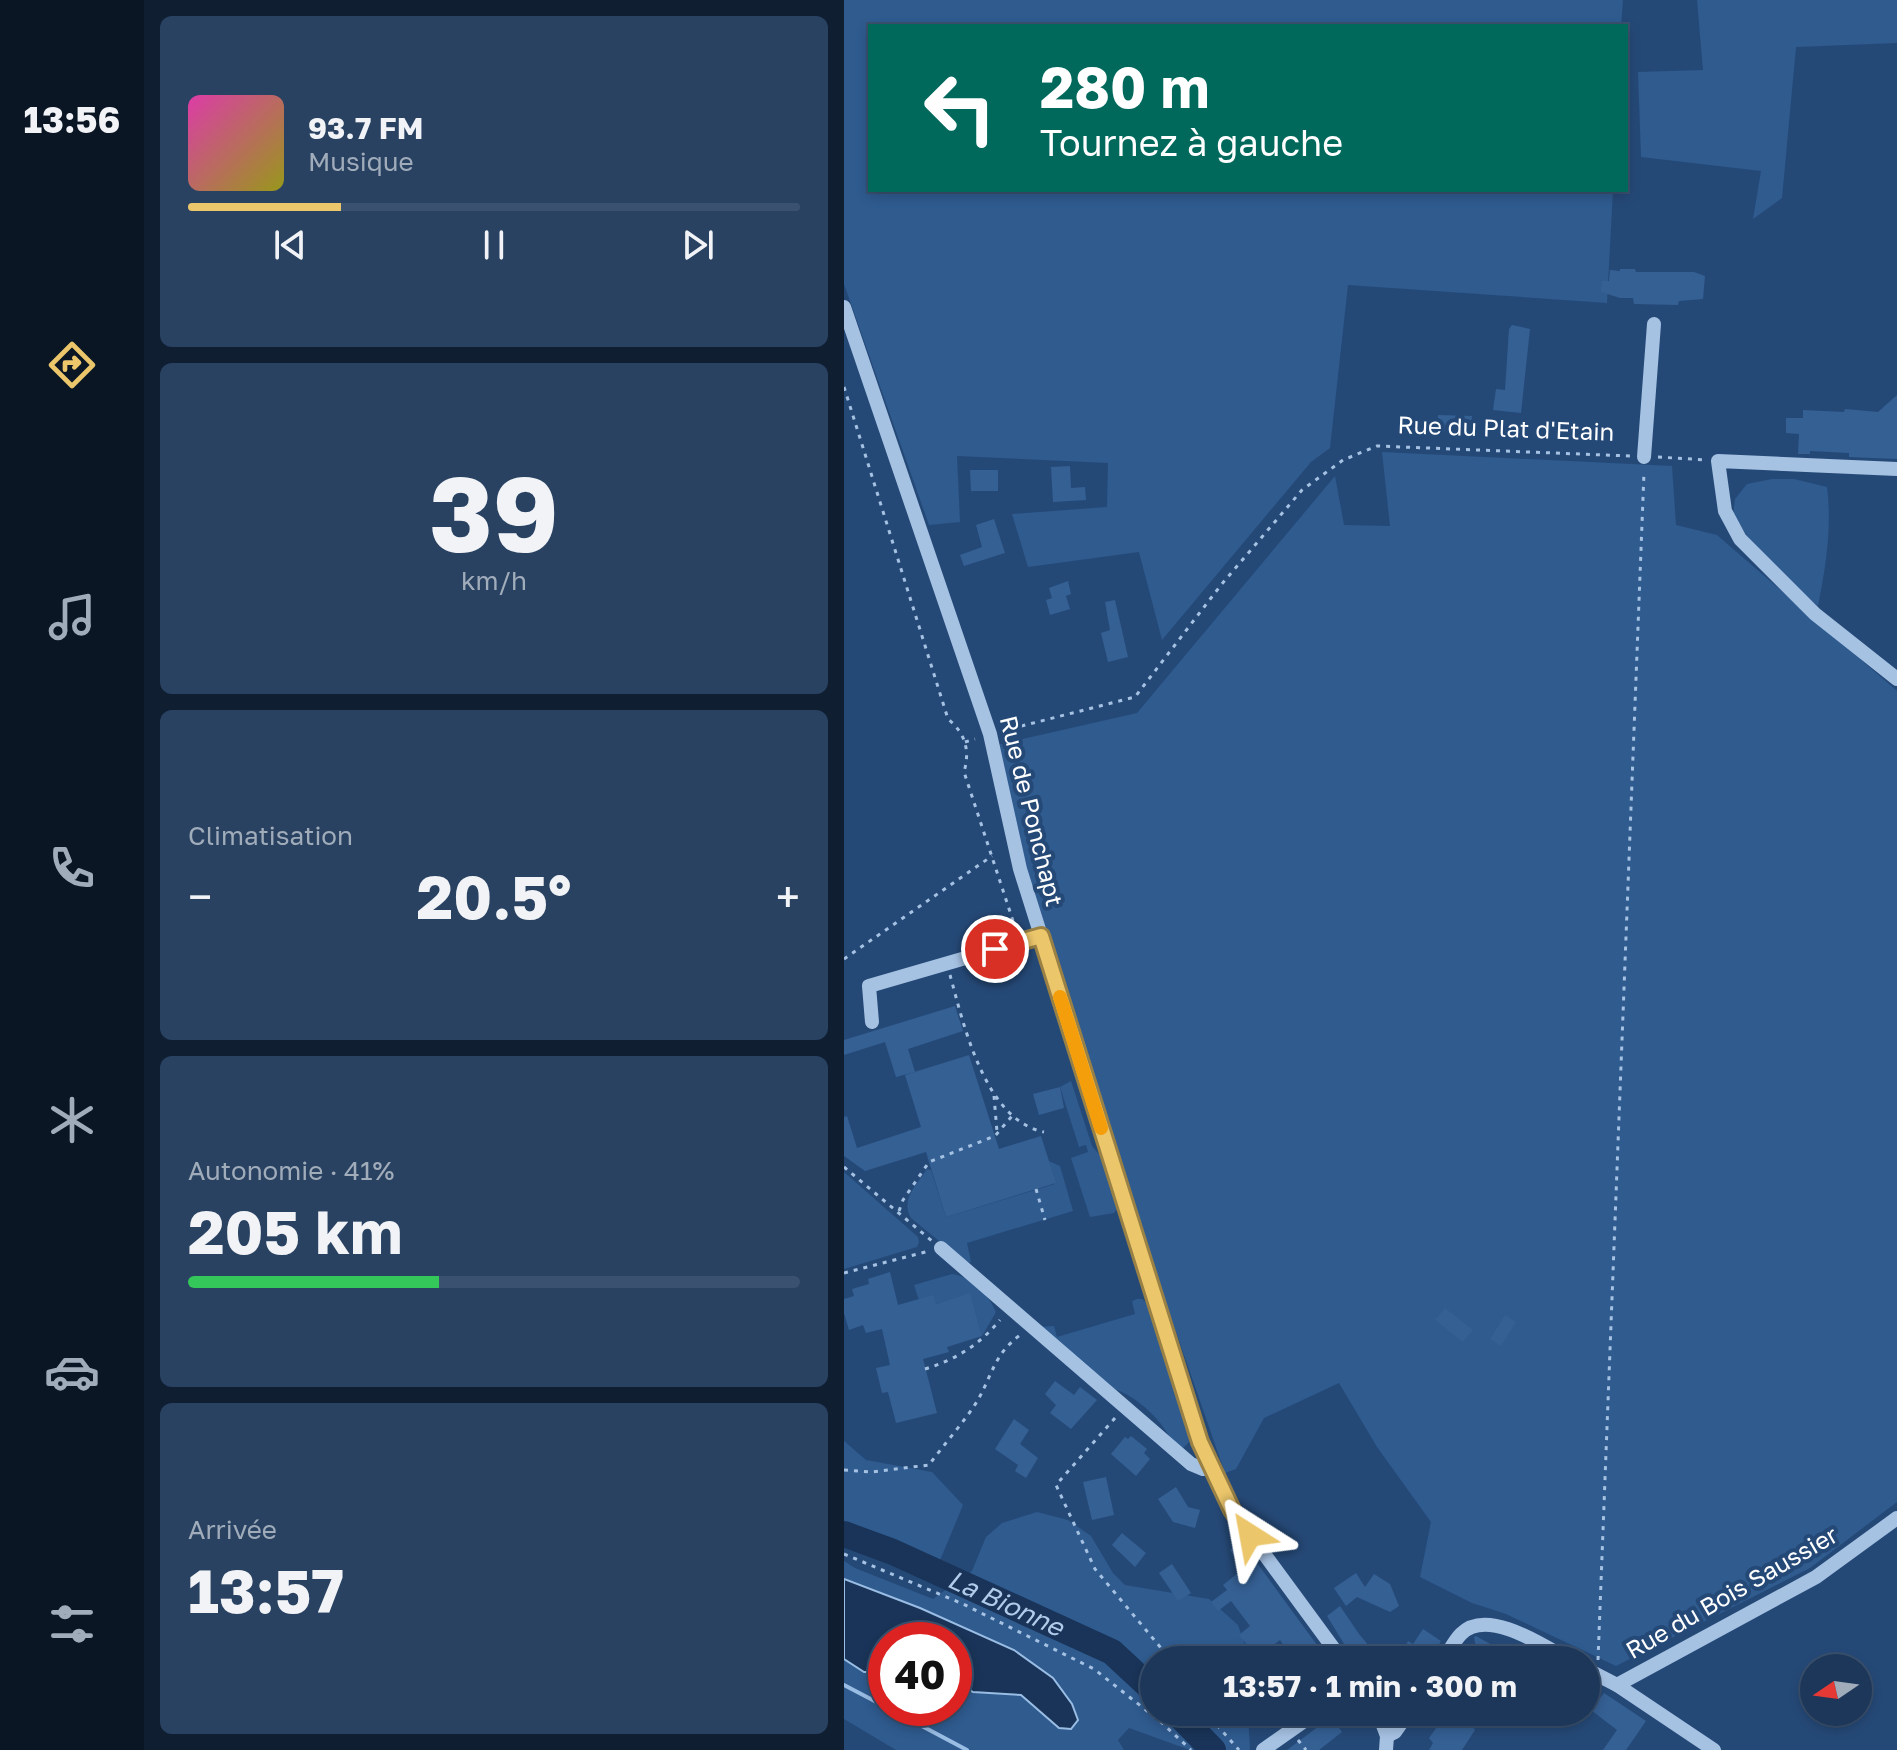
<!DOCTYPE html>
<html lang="fr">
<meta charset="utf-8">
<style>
:root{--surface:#1c3759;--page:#294262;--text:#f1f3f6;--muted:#a0acba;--line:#3a516f;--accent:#ecc66b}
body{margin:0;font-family:"Golos Text",sans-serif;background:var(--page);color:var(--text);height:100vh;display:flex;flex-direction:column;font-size:30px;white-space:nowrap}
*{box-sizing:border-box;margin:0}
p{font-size:26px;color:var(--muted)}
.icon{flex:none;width:44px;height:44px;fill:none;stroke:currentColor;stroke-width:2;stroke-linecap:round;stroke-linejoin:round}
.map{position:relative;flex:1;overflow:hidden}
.drawer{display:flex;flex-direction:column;gap:16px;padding:16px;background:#0f1e31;width:700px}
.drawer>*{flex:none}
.guide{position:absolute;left:24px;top:24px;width:760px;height:168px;border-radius:0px;box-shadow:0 4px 12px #0003,0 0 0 2px var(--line);background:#00695c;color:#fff;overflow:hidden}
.needle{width:52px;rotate:257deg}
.fabs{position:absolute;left:956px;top:1654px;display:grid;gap:16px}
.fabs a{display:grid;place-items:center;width:72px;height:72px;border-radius:50%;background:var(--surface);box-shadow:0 4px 12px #0003,0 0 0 2px var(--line);font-size:40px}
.speed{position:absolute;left:24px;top:1622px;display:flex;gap:16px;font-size:40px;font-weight:700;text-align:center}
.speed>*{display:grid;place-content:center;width:104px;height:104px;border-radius:50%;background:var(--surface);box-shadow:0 4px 12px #0003,0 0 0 2px var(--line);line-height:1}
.speed .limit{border:12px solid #d22;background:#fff;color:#111}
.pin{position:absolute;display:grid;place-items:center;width:68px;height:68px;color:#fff;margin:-34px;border:4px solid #fff;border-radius:50%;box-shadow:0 2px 8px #0007}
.me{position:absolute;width:88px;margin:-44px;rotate:326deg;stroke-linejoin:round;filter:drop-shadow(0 0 6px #0008)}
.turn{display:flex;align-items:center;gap:28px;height:168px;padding:0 40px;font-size:36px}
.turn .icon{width:104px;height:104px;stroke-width:2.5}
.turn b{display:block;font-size:56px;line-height:68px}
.big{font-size:60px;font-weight:700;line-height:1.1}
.drawer .card{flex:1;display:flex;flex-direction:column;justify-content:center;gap:12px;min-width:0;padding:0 28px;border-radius:12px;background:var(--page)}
.drawer .dial{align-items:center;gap:0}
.dial b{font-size:104px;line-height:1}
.song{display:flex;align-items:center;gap:24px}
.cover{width:96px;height:96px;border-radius:12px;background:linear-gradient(135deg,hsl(320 70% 55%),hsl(60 70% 35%))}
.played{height:8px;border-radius:4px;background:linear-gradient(90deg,var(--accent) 25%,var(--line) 25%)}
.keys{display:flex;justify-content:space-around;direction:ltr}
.heat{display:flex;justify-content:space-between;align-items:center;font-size:44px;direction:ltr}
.charge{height:12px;border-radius:6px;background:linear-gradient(90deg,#34c759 41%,var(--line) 0)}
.trip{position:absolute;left:296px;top:1646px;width:460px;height:80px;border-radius:40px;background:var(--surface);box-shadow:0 4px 12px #0003,0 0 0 2px var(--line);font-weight:700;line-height:80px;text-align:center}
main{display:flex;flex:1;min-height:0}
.menu{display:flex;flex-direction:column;width:144px;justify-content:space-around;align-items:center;background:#0b1624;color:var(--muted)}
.menu .icon{width:56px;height:56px}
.menu .on{color:var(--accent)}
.menu b{font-size:36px;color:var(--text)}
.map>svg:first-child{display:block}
.green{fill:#2f5b8f}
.water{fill:#193458;stroke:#9abde4;stroke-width:2}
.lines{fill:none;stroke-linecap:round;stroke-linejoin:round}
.stream{stroke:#9abde4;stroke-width:4}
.river{stroke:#193458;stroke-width:26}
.building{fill:#356094}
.path{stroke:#a6c2e3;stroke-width:3;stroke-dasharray:4 6;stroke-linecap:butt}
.minor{stroke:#a6c2e3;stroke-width:14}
.route-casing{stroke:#998146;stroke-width:20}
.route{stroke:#ecc66b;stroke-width:14}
.slow{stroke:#f59e0b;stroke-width:14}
.labels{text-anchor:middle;stroke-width:8;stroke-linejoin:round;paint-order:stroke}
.street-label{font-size:24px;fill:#fff;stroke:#254977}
.water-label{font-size:26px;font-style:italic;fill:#b1cceb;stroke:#254977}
</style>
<main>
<nav class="menu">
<b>13:56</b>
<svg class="icon on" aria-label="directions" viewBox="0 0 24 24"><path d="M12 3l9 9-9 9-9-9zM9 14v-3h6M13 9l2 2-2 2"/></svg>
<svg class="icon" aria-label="music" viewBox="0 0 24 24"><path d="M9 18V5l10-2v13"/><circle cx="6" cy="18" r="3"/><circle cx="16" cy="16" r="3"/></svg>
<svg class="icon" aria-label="phone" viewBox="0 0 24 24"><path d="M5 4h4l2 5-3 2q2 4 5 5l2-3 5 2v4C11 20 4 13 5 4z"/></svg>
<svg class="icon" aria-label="climate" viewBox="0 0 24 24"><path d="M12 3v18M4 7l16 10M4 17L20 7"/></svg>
<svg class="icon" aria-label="car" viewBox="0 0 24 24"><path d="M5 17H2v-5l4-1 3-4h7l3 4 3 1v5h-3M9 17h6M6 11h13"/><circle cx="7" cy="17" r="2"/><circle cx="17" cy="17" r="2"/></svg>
<svg class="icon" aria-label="filters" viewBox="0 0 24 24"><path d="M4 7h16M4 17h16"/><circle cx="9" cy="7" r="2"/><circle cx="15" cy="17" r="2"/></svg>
</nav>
<section class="drawer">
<div class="card">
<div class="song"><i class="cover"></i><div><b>93.7 FM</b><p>Musique</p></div></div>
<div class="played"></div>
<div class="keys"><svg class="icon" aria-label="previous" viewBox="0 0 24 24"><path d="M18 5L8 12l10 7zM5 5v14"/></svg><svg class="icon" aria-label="pause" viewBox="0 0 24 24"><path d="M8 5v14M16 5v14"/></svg><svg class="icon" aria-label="next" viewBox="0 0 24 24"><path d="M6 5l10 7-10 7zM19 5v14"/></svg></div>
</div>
<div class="card dial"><b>39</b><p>km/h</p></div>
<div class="card"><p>Climatisation</p>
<div class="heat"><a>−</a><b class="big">20.5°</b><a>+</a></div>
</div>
<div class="card"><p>Autonomie · 41%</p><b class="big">205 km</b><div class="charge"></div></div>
<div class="card"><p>Arrivée</p><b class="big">13:57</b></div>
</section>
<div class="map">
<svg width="1053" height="1750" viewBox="0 0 1053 1750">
<rect width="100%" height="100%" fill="#254977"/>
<g class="green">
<path d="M0,0H779L777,26H26V190H769L763,303L504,285L486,448L467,462L318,640L295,552L184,567L168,514L263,507L264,463L113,456L116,522L85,525L0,284Z"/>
<path d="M853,0H1053V43L952,47L938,198L909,219L917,171L797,157L794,72L859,70Z"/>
<path d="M538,452L828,466L832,525L873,535L1053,691V1502L966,1568L772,1666L662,1614L628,1603L576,1577L587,1522L533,1447L495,1383L420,1418L392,1469L381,1473L285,1197L144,747L293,713L491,476L500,525L546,526Z"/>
<path d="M928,479H950L983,487C988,528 982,565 974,606L919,559L889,515L891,499L903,484Z"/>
<path d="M227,1081L248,1146L260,1160L274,1208L270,1213L246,1217L227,1158L244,1152L242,1145L235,1147L216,1087Z"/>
<path d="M205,1161L216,1166L229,1211L123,1243L127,1262L122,1263L67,1218C56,1199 73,1185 83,1169L87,1170L102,1217L211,1184Z"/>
<path d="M0,1172L74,1237L75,1242L73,1247L0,1269Z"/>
<path d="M108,1274C129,1277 144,1294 152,1312L138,1336L126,1294L92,1304L75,1300L70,1285Z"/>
<path d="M293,1299H298L305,1305L344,1431L345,1442L339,1448C327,1443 325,1434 317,1424C306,1410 287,1394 270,1389L195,1327L210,1326L213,1337L291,1314L288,1301Z"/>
<path d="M0,1441L22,1460L88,1472L119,1505L87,1582L0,1533Z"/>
<path d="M193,1512L224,1520L247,1536L269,1573L281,1585L365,1599L394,1625L406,1660H310V1712H404L406,1750H346L285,1728L274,1740L280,1750H52L0,1719V1651L42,1658V1708H110V1663L165,1661L0,1592V1561L11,1568L89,1599L128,1571L142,1537L158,1523Z"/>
</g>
<path class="water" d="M0,1579L76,1608L170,1650L209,1678L228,1704L234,1720L227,1729L215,1728L177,1695L129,1692L110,1680V1640H42V1663L33,1672H20L0,1659Z"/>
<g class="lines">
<g class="stream">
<path d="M0,1685L42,1707"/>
<path d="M44,1708L123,1750"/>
<path d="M342,1722L356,1712"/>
</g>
<g class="river">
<path id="s1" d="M0,1534L49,1552L268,1652L310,1691"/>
<path d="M332,1712L369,1750"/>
</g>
</g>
<g class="building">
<path d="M776,269H791L792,272H850L861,276L859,299L835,301L834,305L790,304L789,298H776L757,292L758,281H765L766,270L776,271Z"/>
<path d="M668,325L686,329L677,413L649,410L652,389L661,390L665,329Z"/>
<path d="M1053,395V459L1005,457V453L966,451V454H954L955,434L942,433V418H959V410L1000,412L1001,409L1034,412Z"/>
<path d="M594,415L628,416L627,433L593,431Z"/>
<path d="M226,466L227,488L241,487L242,500L209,502L207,467Z"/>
<path d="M126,470H154V491H127Z"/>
<path d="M150,519L161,553L120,566L116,555L138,547L132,525Z"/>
<path d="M224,581L227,594L222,596L226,609L206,615L202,600L208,598L205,588Z"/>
<path d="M271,600L284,657L264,662L257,633L266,630L261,602Z"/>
<path d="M111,1006L119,1031L64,1049L71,1072L52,1077L41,1042L0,1055V1040Z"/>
<path d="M125,1055L155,1149L197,1136L212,1183L102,1217L82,1152L21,1171L0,1156V1117L3,1116L13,1148L77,1127L61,1075Z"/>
<path d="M216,1087L220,1108L195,1115L189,1094Z"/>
<path d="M46,1272L54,1305L89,1295L92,1304L126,1293L138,1336L103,1347L105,1352L79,1359L93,1413L52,1423L44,1392L38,1393L32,1368L46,1365L38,1329L22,1333L19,1325L5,1330L0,1313V1299L10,1296L8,1289L25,1284L24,1279Z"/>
<path d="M601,1308L629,1330L619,1342L591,1320Z"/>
<path d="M661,1315L672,1322L657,1346L646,1339Z"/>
<path d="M211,1381L230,1395L236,1387L253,1400L227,1429L206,1413L212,1405L201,1394Z"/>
<path d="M170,1419L185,1430L176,1444L194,1458L182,1478L171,1471L174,1465L151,1449Z"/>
<path d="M287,1436L303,1449L300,1453L306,1459L292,1476L267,1454L281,1437L284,1439Z"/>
<path d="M262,1477L270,1515L248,1520L239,1482Z"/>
<path d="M332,1487L344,1507L356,1510L351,1528L329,1522L314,1499Z"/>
<path d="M278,1533L302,1553L291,1567L268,1545Z"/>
<path d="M397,1541L440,1600L484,1660H450L436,1640L413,1658L395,1635L406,1626L387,1601L374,1611L367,1602L383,1590L379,1585L399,1569L386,1550Z"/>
<path d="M328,1564L347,1593L334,1601L315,1573Z"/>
<path d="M512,1573L521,1587L530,1574L546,1584L555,1606L546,1612L513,1597L502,1606L490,1588Z"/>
<path d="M496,1606L515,1634L537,1660H510L483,1616Z"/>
<path d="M579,1629L597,1641L586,1660H554L564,1641L569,1644Z"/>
<path d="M632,1636L655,1649L648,1660H634L630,1637Z"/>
<path d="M760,1693L802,1721L782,1750H759L773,1730L747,1710Z"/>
<path d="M576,1712H632L625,1722L631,1730L618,1750H585L589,1743L585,1738L595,1724Z"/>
<path d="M483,1720L485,1723L489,1720L498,1732L475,1750H443Z"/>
</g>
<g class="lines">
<g class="path">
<path d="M0,387L104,719C122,734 126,751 120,772L171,927"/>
<path d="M814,457L862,460"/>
<path d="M158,731L291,697L377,585L458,490L499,460L533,446L786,456"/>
<path d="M121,742L131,739"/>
<path d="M0,959L148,856"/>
<path d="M106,975C120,1026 141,1120 200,1132"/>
<path d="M150,1096L153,1132"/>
<path d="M0,1167L88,1241"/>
<path d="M192,1189L201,1220"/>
<path d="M55,1211L59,1200L85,1162L151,1136L168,1116"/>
<path d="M0,1273L85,1251"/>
<path d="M81,1369C113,1359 135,1345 156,1320"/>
<path d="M271,1418L212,1485L251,1569L327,1660"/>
<path d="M0,1470L27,1472L85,1465C100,1444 123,1419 135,1398C149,1372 151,1354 176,1335"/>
<path d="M0,1554L119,1604L250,1669L317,1722L347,1750"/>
<path d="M754,1660L800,472"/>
<path d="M372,1712L365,1716L395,1750"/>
<path d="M454,1740L462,1750"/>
</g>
<g class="minor">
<path d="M0,307L146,734L176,869L356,1442L388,1510L498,1660"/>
<path d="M800,457L810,324"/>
<path d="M1053,469L874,461L881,511L896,539L971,614L1053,679"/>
<path d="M28,1022L25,986L197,936"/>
<path d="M97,1248L347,1464L359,1469L366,1467"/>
<path d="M599,1660C605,1652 610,1641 617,1634C643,1607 700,1646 725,1660"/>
<path d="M742,1669L773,1685L972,1577L1053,1518"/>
<path d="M773,1685L870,1750"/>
<path d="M534,1712L543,1736L542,1750"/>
<path d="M543,1736L551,1732L565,1712"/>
<path d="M419,1750L473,1712"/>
</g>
</g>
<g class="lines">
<defs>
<path id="route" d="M151,949L197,936L356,1442L388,1510L406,1535"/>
</defs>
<use href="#route" class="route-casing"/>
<use href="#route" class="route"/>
<path class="slow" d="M216,997L257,1128"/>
</g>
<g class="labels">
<g class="street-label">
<text transform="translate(662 429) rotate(2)" y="8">Rue du Plat d'Etain</text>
<text transform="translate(187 811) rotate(76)" y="8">Rue de Ponchapt</text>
<text transform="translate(888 1593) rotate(-30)" y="8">Rue du Bois Saussier</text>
</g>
<g class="water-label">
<text dy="9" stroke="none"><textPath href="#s1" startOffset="176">La Bionne</textPath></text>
</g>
</g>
</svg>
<div class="fabs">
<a><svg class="needle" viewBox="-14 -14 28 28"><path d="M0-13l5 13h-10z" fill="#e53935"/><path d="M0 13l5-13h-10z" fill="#a0acba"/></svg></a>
</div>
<div class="speed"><div class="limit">40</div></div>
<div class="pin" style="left:151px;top:949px;background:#d93025"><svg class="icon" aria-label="arrive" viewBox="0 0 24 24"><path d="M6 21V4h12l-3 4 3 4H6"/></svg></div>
<svg class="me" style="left:406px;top:1535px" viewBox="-20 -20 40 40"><path d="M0-17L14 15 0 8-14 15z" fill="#ecc66b" stroke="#fff" stroke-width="4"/></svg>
<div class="trip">13:57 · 1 min · 300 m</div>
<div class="guide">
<div class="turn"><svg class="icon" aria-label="left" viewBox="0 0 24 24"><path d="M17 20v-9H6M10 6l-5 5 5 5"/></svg><div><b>280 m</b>Tournez à gauche</div></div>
</div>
</div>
</main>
